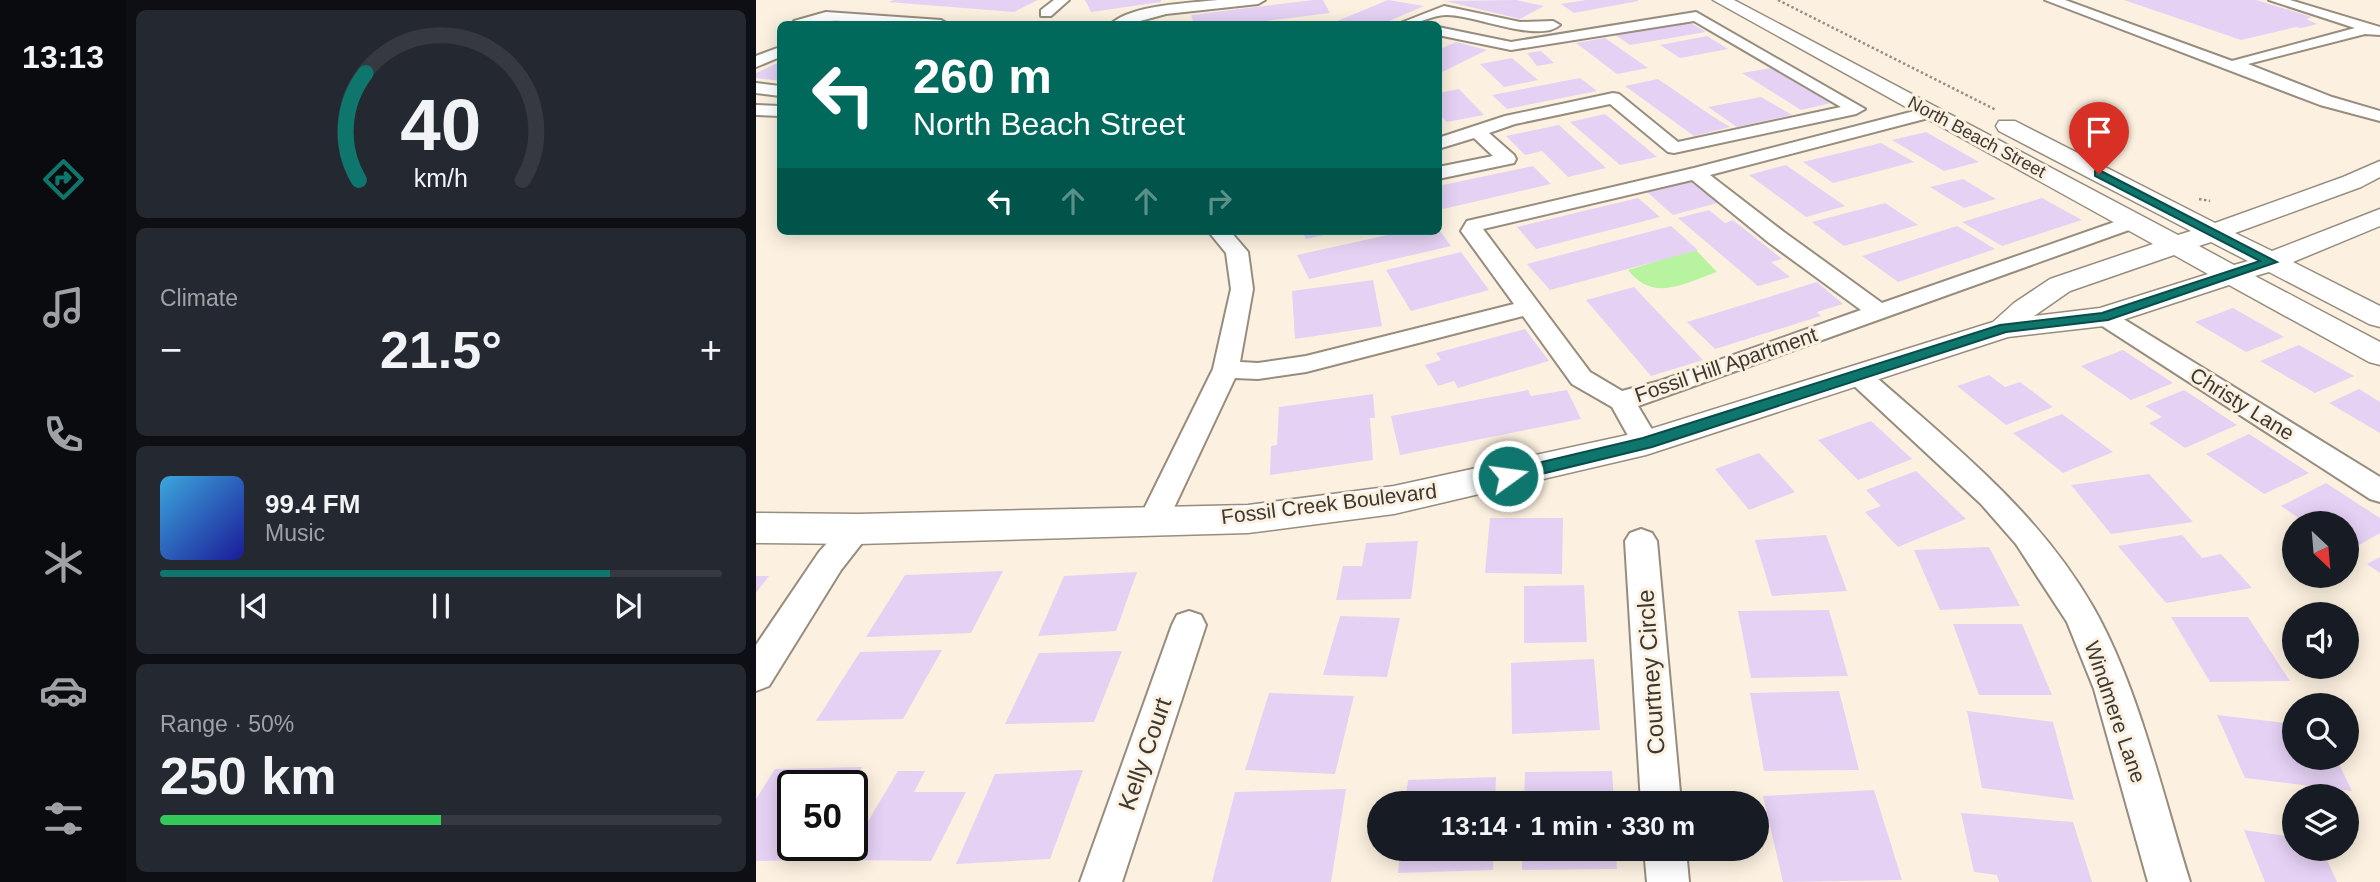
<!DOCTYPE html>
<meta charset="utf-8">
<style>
:root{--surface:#171b24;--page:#242831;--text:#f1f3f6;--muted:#9ea1a6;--line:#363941;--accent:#0f766e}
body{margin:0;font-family:Helvetica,sans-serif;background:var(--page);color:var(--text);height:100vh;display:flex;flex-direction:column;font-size:26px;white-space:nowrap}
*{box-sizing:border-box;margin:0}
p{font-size:23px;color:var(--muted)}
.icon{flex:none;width:38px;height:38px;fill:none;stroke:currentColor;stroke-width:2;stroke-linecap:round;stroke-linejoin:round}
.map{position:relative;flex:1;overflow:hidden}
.drawer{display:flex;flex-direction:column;gap:10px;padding:10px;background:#0d0f14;width:630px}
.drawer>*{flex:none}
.banner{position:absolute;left:21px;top:21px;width:665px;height:214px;border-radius:10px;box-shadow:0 4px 18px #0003;background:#00695c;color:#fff;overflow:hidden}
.needle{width:46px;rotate:154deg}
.fabs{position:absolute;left:1526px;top:511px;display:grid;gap:14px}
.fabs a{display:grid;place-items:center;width:77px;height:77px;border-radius:50%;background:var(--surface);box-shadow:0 4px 18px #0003;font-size:35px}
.speed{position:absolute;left:21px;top:770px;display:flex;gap:14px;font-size:35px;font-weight:700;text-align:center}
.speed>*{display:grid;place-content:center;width:91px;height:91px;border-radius:50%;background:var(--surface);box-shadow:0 4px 18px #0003;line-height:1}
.speed .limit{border:4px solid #111;border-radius:10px;background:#fff;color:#111}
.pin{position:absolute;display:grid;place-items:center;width:60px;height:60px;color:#fff;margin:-72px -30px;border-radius:50% 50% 50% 0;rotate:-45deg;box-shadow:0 0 7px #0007}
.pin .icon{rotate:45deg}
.me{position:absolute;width:77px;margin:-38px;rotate:76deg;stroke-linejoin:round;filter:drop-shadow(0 0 5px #0008)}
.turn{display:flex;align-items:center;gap:24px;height:147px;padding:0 21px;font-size:32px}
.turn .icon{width:91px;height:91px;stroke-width:2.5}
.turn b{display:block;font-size:49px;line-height:60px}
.lanes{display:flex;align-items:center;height:66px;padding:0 21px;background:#0003;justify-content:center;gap:35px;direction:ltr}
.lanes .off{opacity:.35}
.big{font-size:52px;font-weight:600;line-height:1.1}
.drawer .tile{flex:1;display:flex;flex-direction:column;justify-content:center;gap:10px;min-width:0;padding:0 24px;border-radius:10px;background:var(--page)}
.drawer .dial{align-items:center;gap:0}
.dial svg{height:182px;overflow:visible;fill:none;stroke:var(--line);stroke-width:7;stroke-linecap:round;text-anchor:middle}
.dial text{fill:var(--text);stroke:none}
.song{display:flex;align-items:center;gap:21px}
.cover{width:84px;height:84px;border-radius:10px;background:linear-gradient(135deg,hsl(200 70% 55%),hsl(240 70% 35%))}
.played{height:7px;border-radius:4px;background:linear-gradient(90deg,var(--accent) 80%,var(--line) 80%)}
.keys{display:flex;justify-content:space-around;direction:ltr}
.heat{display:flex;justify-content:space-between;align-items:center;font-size:38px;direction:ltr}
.charge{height:10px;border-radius:5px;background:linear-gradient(90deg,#34c759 50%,var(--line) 0)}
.trip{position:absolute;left:611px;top:791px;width:402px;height:70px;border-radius:35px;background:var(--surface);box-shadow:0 4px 18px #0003;font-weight:600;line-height:70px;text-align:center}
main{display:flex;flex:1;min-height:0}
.dock{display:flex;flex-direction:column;width:126px;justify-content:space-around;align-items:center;background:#090b0e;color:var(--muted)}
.dock .icon{width:49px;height:49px}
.dock .selected{color:var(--accent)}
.dock b{font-size:32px;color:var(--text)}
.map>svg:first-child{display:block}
.green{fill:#b8f4a0}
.building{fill:#e5d1f4}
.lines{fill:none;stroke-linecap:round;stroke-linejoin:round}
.minor-casing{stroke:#978d7e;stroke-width:4}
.major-casing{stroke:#978d7e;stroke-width:3}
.path{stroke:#958e82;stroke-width:2.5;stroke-dasharray:2.5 2.5;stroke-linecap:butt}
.minor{fill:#fff;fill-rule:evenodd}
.major{fill:#fff;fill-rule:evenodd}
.route{fill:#0f766e;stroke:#0a4d48;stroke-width:2}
.labels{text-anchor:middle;stroke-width:6;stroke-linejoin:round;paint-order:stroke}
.far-street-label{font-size:18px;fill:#3c3832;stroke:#fcf1e0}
.street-label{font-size:21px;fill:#3c3832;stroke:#fcf1e0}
.near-street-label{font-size:24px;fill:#3c3832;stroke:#fcf1e0}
</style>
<main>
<nav class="dock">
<b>13:13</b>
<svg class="icon selected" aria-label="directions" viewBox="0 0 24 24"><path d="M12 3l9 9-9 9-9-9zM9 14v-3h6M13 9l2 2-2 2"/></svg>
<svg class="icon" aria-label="music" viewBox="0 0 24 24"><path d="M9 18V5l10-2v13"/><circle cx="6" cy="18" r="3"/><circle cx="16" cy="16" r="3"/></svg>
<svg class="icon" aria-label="phone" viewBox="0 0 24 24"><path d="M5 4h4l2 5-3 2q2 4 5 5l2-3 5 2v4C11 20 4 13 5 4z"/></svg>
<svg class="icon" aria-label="climate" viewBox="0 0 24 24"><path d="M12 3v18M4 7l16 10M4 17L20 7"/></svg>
<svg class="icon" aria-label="car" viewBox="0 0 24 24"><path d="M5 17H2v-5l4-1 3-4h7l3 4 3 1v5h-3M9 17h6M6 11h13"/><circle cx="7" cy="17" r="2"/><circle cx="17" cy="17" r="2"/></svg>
<svg class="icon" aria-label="filters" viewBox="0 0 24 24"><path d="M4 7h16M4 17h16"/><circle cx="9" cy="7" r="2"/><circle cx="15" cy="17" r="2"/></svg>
</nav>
<section class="drawer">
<div class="tile dial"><svg viewBox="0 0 100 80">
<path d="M14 69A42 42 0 1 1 86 69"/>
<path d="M14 69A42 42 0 0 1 17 22" stroke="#0f766e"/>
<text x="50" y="56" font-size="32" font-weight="700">40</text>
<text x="50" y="72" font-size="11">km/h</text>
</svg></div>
<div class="tile"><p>Climate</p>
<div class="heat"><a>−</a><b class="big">21.5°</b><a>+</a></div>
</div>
<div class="tile">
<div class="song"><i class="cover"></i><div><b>99.4 FM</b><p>Music</p></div></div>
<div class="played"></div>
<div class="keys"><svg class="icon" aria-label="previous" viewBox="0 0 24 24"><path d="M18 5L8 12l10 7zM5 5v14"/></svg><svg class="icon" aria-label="pause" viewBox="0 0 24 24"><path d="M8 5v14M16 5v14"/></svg><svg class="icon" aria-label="next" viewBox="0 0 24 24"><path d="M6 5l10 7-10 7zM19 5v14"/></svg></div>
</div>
<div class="tile"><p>Range · 50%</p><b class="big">250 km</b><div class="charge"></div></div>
</section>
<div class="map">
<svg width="1624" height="882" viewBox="0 0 1624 882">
<rect width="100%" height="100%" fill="#fcf1e0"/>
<path class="green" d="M939,249L961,272C928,283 898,303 872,270Z"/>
<g class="building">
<path d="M138,0H282L258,12L132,2Z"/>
<path d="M329,0H405V2L335,12Z"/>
<path d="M557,0H567L574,13L485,24H438L435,15Z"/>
<path d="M632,0L668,6L626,24H574Z"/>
<path d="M760,0L788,6L764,19L689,1Z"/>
<path d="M830,0H882V1L818,13L805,4Z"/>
<path d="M1368,0H1500L1556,17L1550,19L1561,24L1545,28L1540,27L1485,40Z"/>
<path d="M933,22L950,32L874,45L858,34Z"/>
<path d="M951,36L972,49L924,58L904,45Z"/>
<path d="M849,38L892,68L861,74L820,43Z"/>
<path d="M700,42L731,50L682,74V50Z"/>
<path d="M785,51L798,63L781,66L771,53Z"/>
<path d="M756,58L782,80L748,87L724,64Z"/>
<path d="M24,62V81L0,78V73Z"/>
<path d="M1015,68L1075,103L1045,110L986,73Z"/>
<path d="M824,78L841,91L751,109L736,95Z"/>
<path d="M902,79L956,116L974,127L938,136L869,86Z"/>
<path d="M703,89L728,115L691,122L682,113V93Z"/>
<path d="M1005,97L1036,115L981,127L952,107Z"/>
<path d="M849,114L901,157L864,165L814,122Z"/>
<path d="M803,125L850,168L812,177L786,151L769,155L750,136Z"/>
<path d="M1170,132L1223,162L1188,171L1136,140Z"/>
<path d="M1125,143L1158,162L1077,183L1047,162Z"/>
<path d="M1030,165L1089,206L1050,217L993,175Z"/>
<path d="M777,166L795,184L687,209L682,203V186Z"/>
<path d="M1207,179L1240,199L1208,208L1174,187Z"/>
<path d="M938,181L965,202L917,215L891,192Z"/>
<path d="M882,198L904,217L780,249L761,227Z"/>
<path d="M1286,198L1326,220L1246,246L1206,222Z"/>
<path d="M1129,203L1162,225L1088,246L1056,222Z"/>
<path d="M953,210L969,223L977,220L1026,259L1015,262L1034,277L1002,286L922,218Z"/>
<path d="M915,226L942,250L794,290L771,264Z"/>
<path d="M1201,226L1239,249L1142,282L1106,256Z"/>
<path d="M682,228L695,246L553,279L541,255L650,231H682Z"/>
<path d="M546,231H582V232L550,239Z"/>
<path d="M705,252L733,290L655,311L630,270Z"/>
<path d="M617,280L626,326L539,339L536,291Z"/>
<path d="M1061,282L1087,304L1061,312L1065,316L959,349L931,322Z"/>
<path d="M878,287L947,360L895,376L830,300Z"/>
<path d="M1477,308L1528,337L1490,352L1439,322Z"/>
<path d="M769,329L793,361L702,388L698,381L682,386L669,365L685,360L680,353Z"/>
<path d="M1543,345L1598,376L1559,393L1504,361Z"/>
<path d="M1367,350L1417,383L1375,400L1325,366Z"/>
<path d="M1233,375L1249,387L1264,382L1297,407L1250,425L1201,386Z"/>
<path d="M1603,389L1624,402V433L1573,403Z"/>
<path d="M772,390L775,396L811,390L825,419L644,455L635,416Z"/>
<path d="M1428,390L1481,425L1429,448L1393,423L1406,417L1389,406Z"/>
<path d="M617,394L619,418H614L617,460L514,475L515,446L521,445L523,407Z"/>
<path d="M1306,414L1357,452L1307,473L1257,433Z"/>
<path d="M1115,421L1156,459L1102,480L1062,440Z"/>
<path d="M1493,434L1553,473L1508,494L1450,454Z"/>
<path d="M1003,453L1039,492L993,510L959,469Z"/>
<path d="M1160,471L1210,519L1142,547L1109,512L1125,506L1110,490Z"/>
<path d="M1393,474L1437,522L1355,534L1315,485Z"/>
<path d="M1570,483L1624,518V533L1591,552V523H1550L1525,506Z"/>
<path d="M734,518H807L806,574L729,573Z"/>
<path d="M1070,535L1091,591L1016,596L999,540Z"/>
<path d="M1426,535L1446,558L1465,554L1496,588L1410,603L1362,546Z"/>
<path d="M662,541L655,599L580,600L587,566H606L610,543Z"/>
<path d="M1233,547L1264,606L1184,610L1158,550Z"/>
<path d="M1624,557V573L1611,564Z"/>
<path d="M247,571L215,633L110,637L149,575Z"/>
<path d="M381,572L360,631L282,636L308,576Z"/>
<path d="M0,576H13L0,593Z"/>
<path d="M828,585L831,642L768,643V586Z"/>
<path d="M1073,610L1092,676L995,678L982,611Z"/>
<path d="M584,616L644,618L631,677L567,675Z"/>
<path d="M1415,617H1492L1534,681L1454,682Z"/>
<path d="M1197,624H1266L1296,695H1223Z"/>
<path d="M186,650L147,719L60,721L104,652Z"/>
<path d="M366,651L338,722L249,724L283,653Z"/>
<path d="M838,659L844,730L756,734L755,663Z"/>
<path d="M1083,691L1103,770L1008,771L994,693Z"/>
<path d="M513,693L598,696L579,774L489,770Z"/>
<path d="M1211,711L1297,722L1318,800L1226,788Z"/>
<path d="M1461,715L1538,724V758H1580L1596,791L1489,778Z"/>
<path d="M106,767L95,786H37V845H61L53,860L0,861V799L19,769Z"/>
<path d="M327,770L294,859L200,864L239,774Z"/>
<path d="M142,771H169L158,792H210L175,861L89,860Z"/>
<path d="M856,771L858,803H768L769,772Z"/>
<path d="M740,777L739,803H649L652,780Z"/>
<path d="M590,789L575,882H456L479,792Z"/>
<path d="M1118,790L1146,880L1027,882L1007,796Z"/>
<path d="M1205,813L1317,822L1336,882H1243L1241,875L1218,872Z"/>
<path d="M1488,830L1538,837V849H1566L1581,882H1509Z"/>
<path d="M644,849H738L737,870L642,873Z"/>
<path d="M766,849H860L861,869L766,870Z"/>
</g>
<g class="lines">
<defs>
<g id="minor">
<path d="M298,0H313L295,16H285V10Z"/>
<path d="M462,0H509L502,4L410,14L373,24H355C374,5 435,3 462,0Z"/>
<path d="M1289,0H1309L1476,61L1599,28L1513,0H1534L1624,27V35L1609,34L1492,64L1576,97L1624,111V121L1564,105Z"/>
<path d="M688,6L764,22L797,21L804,25C782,44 717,14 690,15C674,15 663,26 642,24Z"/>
<path d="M70,12L185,20L192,24L111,22L82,24L84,21C67,20 52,25 36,24L38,21Z"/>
<path d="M940,12L1109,109L1100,114L918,153L912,152L854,104L759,124L733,133L758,155L760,159L758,163L682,179V167L737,156L718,138L682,149V138L749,116L857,93L863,94L922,142L1085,107L938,21L755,50L682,35V27L755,42Z"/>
<path d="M24,47V57L0,67V56Z"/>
<path d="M0,83L24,86V96L0,93Z"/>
<path d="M0,105L24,106V116L0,115Z"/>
<path d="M1174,107L1183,112L1180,116L954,175L1028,232L1126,303L1370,218H1384L1387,222L1384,226L882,406L904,443L900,450L890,453L880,450L856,407L816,384L767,316L550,372L502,379L479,378L408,529L397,532L386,529L382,521L457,369L475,289L470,253L452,231H474L492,252L497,289L484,362L502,363L550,356L758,304L705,231L711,221L938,168ZM936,180L1012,242L1105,310L904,381L866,391L834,372L727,229Z"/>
<path d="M1348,310L1356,312L1624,477V502L1614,499L1340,322L1336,317L1340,312Z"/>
<path d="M1103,368L1112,370C1195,443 1282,511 1337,607C1382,685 1407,796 1434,882H1392L1338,689L1311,622L1260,544L1225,504L1094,382L1090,376L1094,370Z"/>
<path d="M102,517L113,521L117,529L85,570L13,686L0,691V645L63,552L91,521Z"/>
<path d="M885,529L896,533L901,541L925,803H885L869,541L874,533Z"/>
<path d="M433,611L445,615L450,625L366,882H324L416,625L421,615Z"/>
<path d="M888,849H930L933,882H891Z"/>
</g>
<path id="major" d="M957,0H978L1422,235L1435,231L1243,131L1240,126L1243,121H1259L1459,223L1587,177L1624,161V177L1605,187L1479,233L1516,251L1624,209V226L1537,262L1624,306V327L1613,324L1513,272L1499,276L1624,342V365L1613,362L1473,285L1348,326L1252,337L890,455L638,514L492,533L102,544L0,543V513L102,514L492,505L638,486L885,432L1237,322L1258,303L1294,279L1397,244ZM1455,242L1492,261L1478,265L1443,246ZM1418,255L1452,274L1344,308L1278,316L1314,291Z"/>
</defs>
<use href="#minor" class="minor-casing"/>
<use href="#major" class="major-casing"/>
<g class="path">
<path d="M1022,0L1240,110"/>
<path d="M1443,199L1454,201"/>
</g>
<use href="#minor" class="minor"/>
<use href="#major" class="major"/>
</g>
<path class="route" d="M1343,170L1521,262L1352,320L1250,332L896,447L752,482L744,476L752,470L887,438L1244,325L1346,313L1504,261L1339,176V171Z"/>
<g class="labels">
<g class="far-street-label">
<text transform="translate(1221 137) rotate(28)" y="6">North Beach Street</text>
</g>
<g class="street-label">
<text transform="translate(970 365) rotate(-19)" y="7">Fossil Hill Apartment</text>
<text transform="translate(1486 404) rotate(32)" y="7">Christy Lane</text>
<text transform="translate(573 504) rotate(-7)" y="7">Fossil Creek Boulevard</text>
<text transform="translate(1359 712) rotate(71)" y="7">Windmere Lane</text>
</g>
<g class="near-street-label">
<text transform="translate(895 672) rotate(-94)" y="8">Courtney Circle</text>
<text transform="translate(389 754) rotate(-71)" y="8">Kelly Court</text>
</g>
</g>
</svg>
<div class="fabs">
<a><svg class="needle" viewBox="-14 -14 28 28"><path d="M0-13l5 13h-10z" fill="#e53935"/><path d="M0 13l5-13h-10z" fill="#9ea1a6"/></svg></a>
<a><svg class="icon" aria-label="sound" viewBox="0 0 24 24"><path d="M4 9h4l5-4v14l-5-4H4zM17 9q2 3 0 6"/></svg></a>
<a><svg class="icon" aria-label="search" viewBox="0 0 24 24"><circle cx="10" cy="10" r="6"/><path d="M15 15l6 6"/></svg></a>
<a><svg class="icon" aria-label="layers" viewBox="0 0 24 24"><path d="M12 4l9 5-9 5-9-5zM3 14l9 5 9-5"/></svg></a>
</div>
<div class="speed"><div class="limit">50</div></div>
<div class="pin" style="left:1343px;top:174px;background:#d93025"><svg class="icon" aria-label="arrive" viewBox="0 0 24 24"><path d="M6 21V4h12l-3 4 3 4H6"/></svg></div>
<svg class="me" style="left:752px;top:476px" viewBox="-20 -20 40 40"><circle r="17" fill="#0f766e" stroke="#fff" stroke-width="3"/><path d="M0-11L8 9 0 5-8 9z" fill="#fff"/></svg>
<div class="trip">13:14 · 1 min · 330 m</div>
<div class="banner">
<div class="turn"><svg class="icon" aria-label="left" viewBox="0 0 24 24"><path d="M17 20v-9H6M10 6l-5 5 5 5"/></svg><div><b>260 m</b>North Beach Street</div></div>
<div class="lanes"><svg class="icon" aria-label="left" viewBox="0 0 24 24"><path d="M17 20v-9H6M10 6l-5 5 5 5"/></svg><svg class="icon off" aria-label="ahead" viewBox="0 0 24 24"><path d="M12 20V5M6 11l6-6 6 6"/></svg><svg class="icon off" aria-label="ahead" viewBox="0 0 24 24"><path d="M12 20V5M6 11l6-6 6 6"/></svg><svg class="icon off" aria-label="right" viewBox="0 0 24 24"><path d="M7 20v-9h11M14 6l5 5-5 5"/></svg></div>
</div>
</div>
</main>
